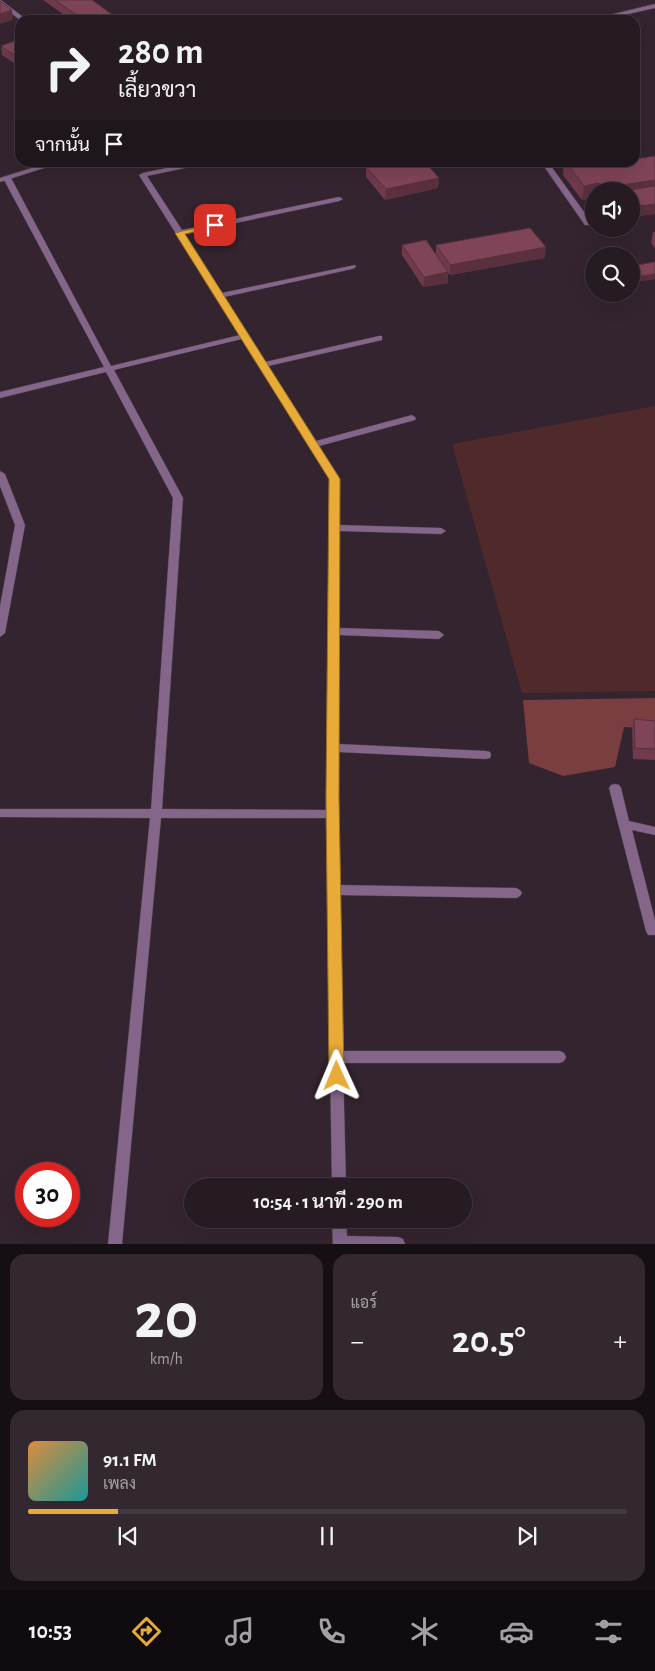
<!DOCTYPE html>
<html lang="th">
<meta charset="utf-8">
<style>
:root{--surface:#271b23;--page:#332830;--text:#f1f3f6;--muted:#a4a1a6;--line:#433941;--accent:#e9ab38}
body{margin:0;font-family:"Alegreya Sans",Sarabun,sans-serif;background:var(--page);color:var(--text);height:100vh;display:flex;flex-direction:column;font-size:19px;white-space:nowrap}
*{box-sizing:border-box;margin:0}
p{font-size:16px;color:var(--muted)}
.icon{flex:none;width:28px;height:28px;fill:none;stroke:currentColor;stroke-width:2;stroke-linecap:round;stroke-linejoin:round}
.map{position:relative;height:1244px;overflow:hidden}
.sheet{display:flex;flex-direction:column;gap:10px;padding:10px;background:#150f13;flex:1}
.sheet>*{flex:none}
.banner{position:absolute;left:15px;top:15px;width:625px;height:152px;border-radius:15px;box-shadow:0 5px 20px #0002,0 0 0 1px var(--line);background:#271b23;color:var(--text);overflow:hidden}
.controls{position:absolute;left:585px;top:182px;display:grid;gap:10px}
.controls a{display:grid;place-items:center;width:55px;height:55px;border-radius:50%;background:var(--surface);box-shadow:0 5px 20px #0002,0 0 0 1px var(--line);font-size:25px}
.speed{position:absolute;left:15px;top:1162px;display:flex;gap:10px;font-size:25px;font-weight:700;text-align:center}
.speed>*{display:grid;place-content:center;width:65px;height:65px;border-radius:50%;background:var(--surface);box-shadow:0 5px 20px #0002,0 0 0 1px var(--line);line-height:1}
.speed .limit{border:8px solid #d22;background:#fff;color:#111}
.pin{position:absolute;display:grid;place-items:center;width:42px;height:42px;color:#fff;margin:-21px;border-radius:10px;box-shadow:0 2px 8px #0006}
.me{position:absolute;width:55px;margin:-28px;rotate:359deg;stroke-linejoin:round;filter:drop-shadow(0 0 4px #0008)}
.turn{display:flex;align-items:center;gap:18px;height:105px;padding:0 20px;font-size:22px}
.turn .icon{width:65px;height:65px;stroke-width:2.5}
.turn b{display:block;font-size:35px;line-height:42px}
.then{display:flex;align-items:center;height:48px;padding:0 20px;background:#0003;gap:10px;font-size:19px}
.big{font-size:38px;font-weight:600;line-height:1.1}
.sheet .tile{flex:1;display:flex;flex-direction:column;justify-content:center;gap:8px;min-width:0;padding:0 18px;border-radius:15px;background:var(--page)}
.sheet .dial{align-items:center;gap:0}
.dial b{font-size:65px;line-height:1}
.song{display:flex;align-items:center;gap:15px}
.cover{width:60px;height:60px;border-radius:8px;background:linear-gradient(135deg,hsl(30 70% 55%),hsl(180 70% 35%))}
.played{height:5px;border-radius:2px;background:linear-gradient(90deg,var(--accent) 15%,var(--line) 15%)}
.keys{display:flex;justify-content:space-around;direction:ltr}
.heat{display:flex;justify-content:space-between;align-items:center;font-size:28px;direction:ltr}
.sheet .tiles{flex:1;display:grid;gap:10px;grid-template-columns:1fr 1fr}
.tile:last-child{grid-column:span 2}
.trip{position:absolute;left:184px;top:1178px;width:288px;height:50px;border-radius:25px;background:var(--surface);box-shadow:0 5px 20px #0002,0 0 0 1px var(--line);font-weight:600;line-height:50px;text-align:center}
.menu{display:flex;height:80px;justify-content:space-around;align-items:center;background:#100b0e;color:var(--muted)}
.menu .icon{width:35px;height:35px}
.menu .active{color:var(--accent)}
.menu b{font-size:22px;color:var(--text)}
.map>svg:first-child{display:block}
.green{fill:#502a2b}
.forest{fill:#7b3e40}
.lines{fill:none;stroke-linecap:round;stroke-linejoin:round}
.service-casing{stroke:#4f3f4a;stroke-width:1}
.minor-casing{stroke:#4f3f4a;stroke-width:1}
.service{fill:#83668a;fill-rule:evenodd}
.minor{fill:#83668a;fill-rule:evenodd}
.wall{fill:#6e3a4c}
.shaded-wall{fill:#5a303e}
.building{fill:#804458;stroke:#5a303e}
.route{fill:#e9ab38;stroke:#976f24}
</style>
<div class="map">
<svg width="655" height="1244" viewBox="0 0 655 1244">
<rect width="100%" height="100%" fill="#34242f"/>
<path class="green" d="M655,406V691L522,693L452,444Z"/>
<path class="forest" d="M655,698V729L624,727L615,767L563,776L529,763L523,700Z"/>
<g class="lines">
<defs>
<g id="service">
<path d="M655,4V8L601,20H589Z"/>
<path d="M51,162H63L0,182V178Z"/>
<path d="M541,162H548L592,223L591,225H585Z"/>
<path d="M615,784L619,785L621,788L629,821L655,827V835L632,830L655,920V935H648L646,931L609,788L611,785Z"/>
</g>
<g id="minor">
<path d="M0,0L2,1L27,20H20L0,5Z"/>
<path d="M196,162H213L147,176L182,230L339,197L343,199L339,201L184,234L222,293L355,265L356,267L352,269L224,297L265,362L379,336H382V340L268,366L316,441L412,415L416,418L415,420L319,446L340,479L339,525L441,528L446,531L441,534L339,531V628L439,631L444,635L439,639L339,635L338,744L486,751L490,752L491,755L490,758L486,759L338,752L339,885L516,888L520,890L522,893L520,896L516,898L339,895L343,1051H560L564,1053L566,1057L564,1061L560,1063H343L346,1186H332L326,818H161L122,1244H108L150,818L0,817V809H151L173,498L106,372L0,398V392L104,367L3,178L7,176L11,178L111,366L240,335L139,175L143,173ZM242,339L330,479L326,810L162,809L183,498L114,370Z"/>
<path d="M0,471L5,474L25,525L5,633L0,637V606L15,525L0,486Z"/>
<path d="M332,1219H346L347,1236L398,1237L403,1239L405,1244H333Z"/>
</g>
</defs>
<use href="#service" class="service-casing"/>
<use href="#minor" class="minor-casing"/>
<use href="#service" class="service"/>
<use href="#minor" class="minor"/>
</g>
<g class="wall">
<path d="M43,0H92L118,20H71Z"/>
<path d="M20,39V67L2,55L1,46Z"/>
<path d="M564,162H606L655,214L631,217V191H594V198L582,200L563,175Z"/>
<path d="M366,167L439,178L438,188L385,200L366,177Z"/>
<path d="M653,232H655V248L651,243Z"/>
<path d="M402,245L436,254V245L545,258L450,275L448,273V283L423,287L402,255Z"/>
<path d="M655,262V279L634,282L631,279V266Z"/>
<path d="M634,719L655,721V760L633,759L632,730Z"/>
</g>
<g class="shaded-wall">
<path d="M12,10L13,20L0,24V14Z"/>
<path d="M367,162H378L367,165Z"/>
<path d="M439,178L438,188L385,200L386,189Z"/>
<path d="M655,180V194L631,191H602V188Z"/>
<path d="M599,183L598,191H594V198L582,200L584,186Z"/>
<path d="M655,204V214L631,217V207Z"/>
<path d="M546,247L545,258L450,275V265Z"/>
<path d="M448,272V283L423,287L424,277Z"/>
<path d="M655,274V279L634,282L635,277Z"/>
</g>
<g class="building">
<path d="M55,0H92L117,18L110,20H84Z"/>
<path d="M0,1L12,10L0,14Z"/>
<path d="M20,39V59L1,46Z"/>
<path d="M655,156V180L602,188L599,183L584,186L566,162H606L607,163L612,162H635V159Z"/>
<path d="M386,162H425L439,178L386,189L366,167Z"/>
<path d="M655,186V204L631,207V191H624Z"/>
<path d="M530,228L546,247L450,265L436,245Z"/>
<path d="M426,240L448,272L424,277L402,245Z"/>
<path d="M655,262V274L635,277L631,272V266Z"/>
<path d="M634,719L655,721V749L635,748Z"/>
</g>
<path class="route" d="M215,223L219,225L218,227L185,234L340,479L339,798L344,1076L342,1080L337,1082L332,1080L329,1076L326,798L329,479L175,233Z"/>
</svg>
<div class="controls">
<a><svg class="icon" aria-label="sound" viewBox="0 0 24 24"><path d="M4 9h4l5-4v14l-5-4H4zM17 9q2 3 0 6"/></svg></a>
<a><svg class="icon" aria-label="search" viewBox="0 0 24 24"><circle cx="10" cy="10" r="6"/><path d="M15 15l6 6"/></svg></a>
</div>
<div class="speed"><div class="limit">30</div></div>
<div class="pin" style="left:215px;top:225px;background:#d93025"><svg class="icon" aria-label="arrive" viewBox="0 0 24 24"><path d="M6 21V4h12l-3 4 3 4H6"/></svg></div>
<svg class="me" style="left:337px;top:1076px" viewBox="-20 -20 40 40"><path d="M0-17L14 15 0 8-14 15z" fill="#e9ab38" stroke="#fff" stroke-width="4"/></svg>
<div class="trip">10:54 · 1 นาที · 290 m</div>
<div class="banner">
<div class="turn"><svg class="icon" aria-label="right" viewBox="0 0 24 24"><path d="M7 20v-9h11M14 6l5 5-5 5"/></svg><div><b>280 m</b>เลี้ยวขวา</div></div>
<div class="then">จากนั้น<svg class="icon" aria-label="arrive" viewBox="0 0 24 24"><path d="M6 21V4h12l-3 4 3 4H6"/></svg></div>
</div>
</div>
<section class="sheet">
<div class="tiles">
<div class="tile dial"><b>20</b><p>km/h</p></div>
<div class="tile"><p>แอร์</p>
<div class="heat"><a>−</a><b class="big">20.5°</b><a>+</a></div>
</div>
<div class="tile">
<div class="song"><i class="cover"></i><div><b>91.1 FM</b><p>เพลง</p></div></div>
<div class="played"></div>
<div class="keys"><svg class="icon" aria-label="previous" viewBox="0 0 24 24"><path d="M18 5L8 12l10 7zM5 5v14"/></svg><svg class="icon" aria-label="pause" viewBox="0 0 24 24"><path d="M8 5v14M16 5v14"/></svg><svg class="icon" aria-label="next" viewBox="0 0 24 24"><path d="M6 5l10 7-10 7zM19 5v14"/></svg></div>
</div>
</div>
</section>
<nav class="menu">
<b>10:53</b>
<svg class="icon active" aria-label="directions" viewBox="0 0 24 24"><path d="M12 3l9 9-9 9-9-9zM9 14v-3h6M13 9l2 2-2 2"/></svg>
<svg class="icon" aria-label="music" viewBox="0 0 24 24"><path d="M9 18V5l10-2v13"/><circle cx="6" cy="18" r="3"/><circle cx="16" cy="16" r="3"/></svg>
<svg class="icon" aria-label="phone" viewBox="0 0 24 24"><path d="M5 4h4l2 5-3 2q2 4 5 5l2-3 5 2v4C11 20 4 13 5 4z"/></svg>
<svg class="icon" aria-label="climate" viewBox="0 0 24 24"><path d="M12 3v18M4 7l16 10M4 17L20 7"/></svg>
<svg class="icon" aria-label="car" viewBox="0 0 24 24"><path d="M5 17H2v-5l4-1 3-4h7l3 4 3 1v5h-3M9 17h6M6 11h13"/><circle cx="7" cy="17" r="2"/><circle cx="17" cy="17" r="2"/></svg>
<svg class="icon" aria-label="filters" viewBox="0 0 24 24"><path d="M4 7h16M4 17h16"/><circle cx="9" cy="7" r="2"/><circle cx="15" cy="17" r="2"/></svg>
</nav>
